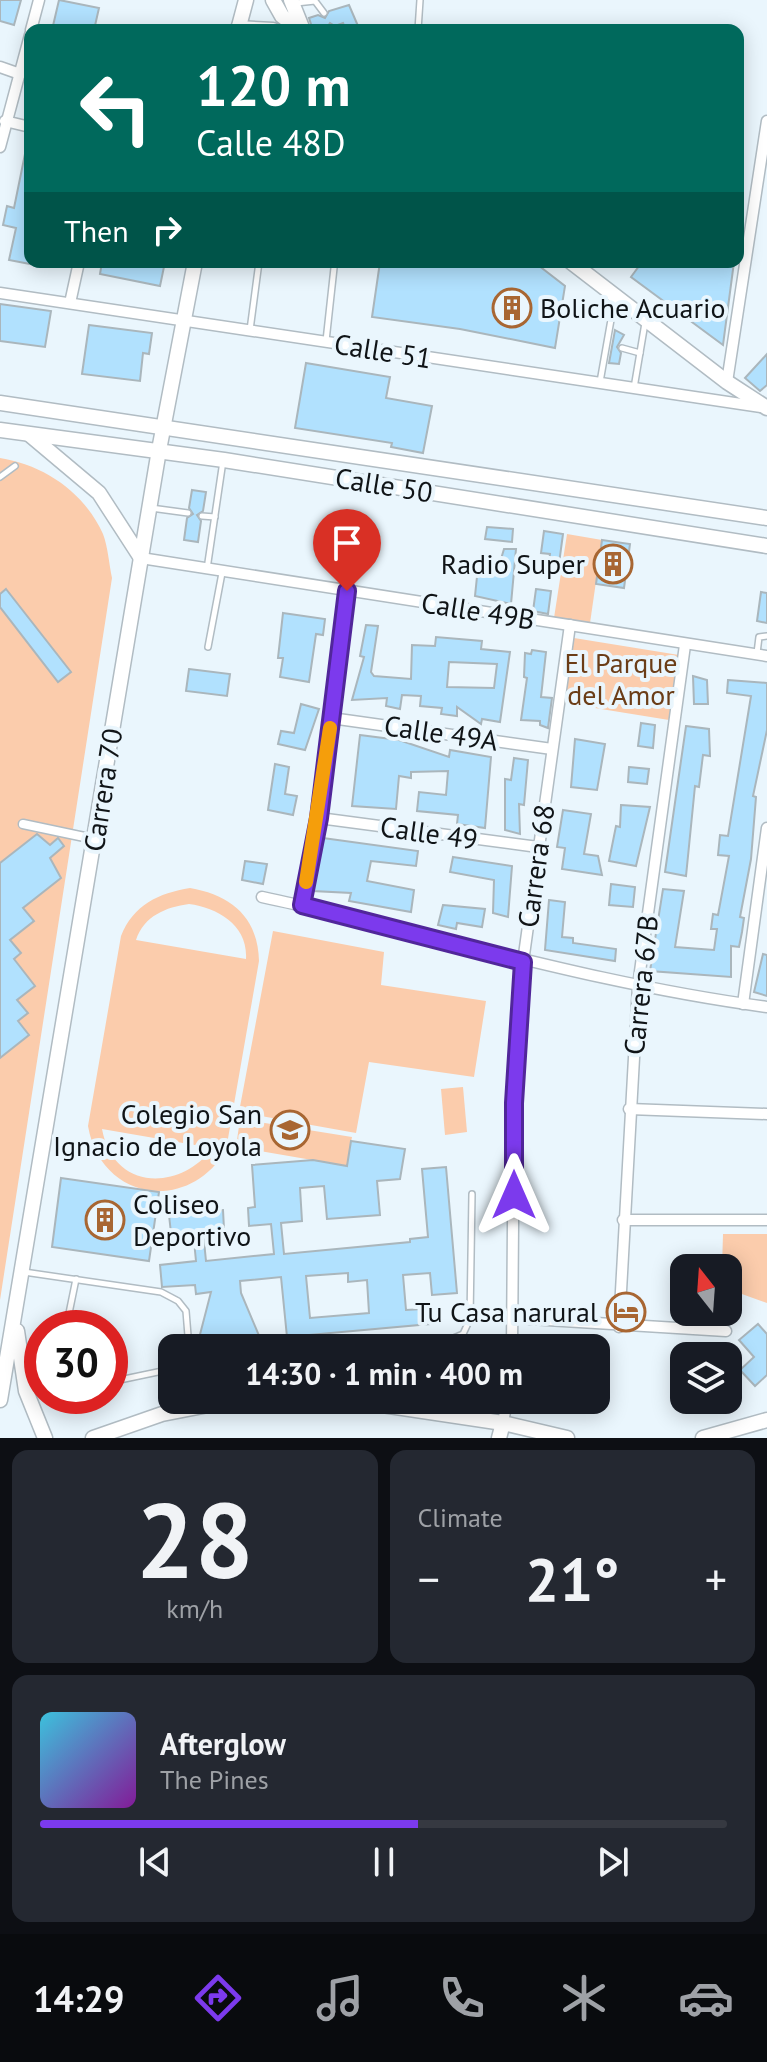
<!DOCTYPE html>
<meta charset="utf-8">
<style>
:root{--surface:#171b24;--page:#242831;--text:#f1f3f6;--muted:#9ea1a6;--line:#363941;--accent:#7c3aed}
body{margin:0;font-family:"PT Sans",sans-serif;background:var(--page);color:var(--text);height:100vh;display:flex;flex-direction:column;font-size:30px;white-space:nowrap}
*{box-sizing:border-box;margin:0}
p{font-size:26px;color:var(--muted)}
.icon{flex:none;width:44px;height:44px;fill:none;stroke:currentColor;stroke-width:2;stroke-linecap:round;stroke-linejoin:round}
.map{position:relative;height:1438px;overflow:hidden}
.drawer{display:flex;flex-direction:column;gap:12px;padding:12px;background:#0d0f14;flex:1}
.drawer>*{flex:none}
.guide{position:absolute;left:24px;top:24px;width:720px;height:244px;border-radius:16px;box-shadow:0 4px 20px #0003;background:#00695c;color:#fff;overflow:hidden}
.needle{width:52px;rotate:343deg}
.controls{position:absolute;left:670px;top:1254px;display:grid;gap:16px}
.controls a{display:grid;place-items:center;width:72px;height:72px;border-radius:16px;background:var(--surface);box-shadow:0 4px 20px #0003;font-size:40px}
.speed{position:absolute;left:24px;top:1310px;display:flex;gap:16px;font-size:40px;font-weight:700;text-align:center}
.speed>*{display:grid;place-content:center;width:104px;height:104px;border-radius:50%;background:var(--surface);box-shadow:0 4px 20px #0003;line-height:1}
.speed .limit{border:12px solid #d22;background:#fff;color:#111}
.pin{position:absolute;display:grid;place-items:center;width:68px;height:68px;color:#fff;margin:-82px -34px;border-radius:50% 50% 50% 0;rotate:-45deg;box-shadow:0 0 8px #0007}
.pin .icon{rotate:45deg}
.me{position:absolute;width:88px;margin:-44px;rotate:0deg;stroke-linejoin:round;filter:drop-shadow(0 0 6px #0008)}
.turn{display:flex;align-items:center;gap:28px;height:168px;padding:0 40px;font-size:36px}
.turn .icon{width:104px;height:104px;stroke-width:2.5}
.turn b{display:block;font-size:56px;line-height:68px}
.then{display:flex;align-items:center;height:76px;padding:0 40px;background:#0003;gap:16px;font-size:30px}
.big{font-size:60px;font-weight:800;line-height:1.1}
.drawer .tile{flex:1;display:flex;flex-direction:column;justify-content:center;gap:12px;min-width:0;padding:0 28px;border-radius:16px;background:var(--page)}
.drawer .dial{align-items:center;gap:0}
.dial b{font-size:104px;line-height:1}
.song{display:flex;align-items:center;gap:24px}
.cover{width:96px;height:96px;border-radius:12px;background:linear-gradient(135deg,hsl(190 70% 55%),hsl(290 70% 35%))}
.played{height:8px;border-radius:4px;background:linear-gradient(90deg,var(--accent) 55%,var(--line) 55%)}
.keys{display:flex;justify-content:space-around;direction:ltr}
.heat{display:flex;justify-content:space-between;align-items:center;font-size:44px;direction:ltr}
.drawer .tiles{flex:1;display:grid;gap:12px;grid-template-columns:1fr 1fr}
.tile:last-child{grid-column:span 2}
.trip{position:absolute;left:158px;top:1334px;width:452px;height:80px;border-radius:16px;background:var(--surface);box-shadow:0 4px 20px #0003;font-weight:800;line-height:80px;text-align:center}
.tabs{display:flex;height:128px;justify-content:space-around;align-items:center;background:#090b0e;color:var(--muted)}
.tabs .icon{width:56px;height:56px}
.tabs .active{color:var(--accent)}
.tabs b{font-size:36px;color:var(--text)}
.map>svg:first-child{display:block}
.green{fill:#fbccac;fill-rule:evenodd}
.building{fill:#b1e1fe;stroke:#aab6bc;stroke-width:2;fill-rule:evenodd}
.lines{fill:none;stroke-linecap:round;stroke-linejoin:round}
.service-casing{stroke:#b1bcc3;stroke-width:8}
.pedestrian-casing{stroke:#b1bcc3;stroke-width:11}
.minor-casing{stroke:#b1bcc3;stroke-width:13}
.tertiary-casing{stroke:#b1bcc3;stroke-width:17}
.secondary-casing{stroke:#b1bcc3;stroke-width:17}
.service{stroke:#fff;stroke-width:5}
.pedestrian{stroke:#fff;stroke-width:8}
.minor{stroke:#fff;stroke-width:10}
.tertiary{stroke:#fff;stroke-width:14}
.secondary{stroke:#fff;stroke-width:14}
.route-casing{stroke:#51269a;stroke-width:20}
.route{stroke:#7c3aed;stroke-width:14}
.slow{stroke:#f59e0b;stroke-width:14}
.labels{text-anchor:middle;stroke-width:8;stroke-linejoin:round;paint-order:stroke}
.poi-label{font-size:28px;fill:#101417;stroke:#eaf6fd;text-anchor:end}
.street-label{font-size:28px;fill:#101417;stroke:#eaf6fd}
.park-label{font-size:28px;fill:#6b3d17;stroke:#eaf6fd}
</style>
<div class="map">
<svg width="767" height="1438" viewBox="0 0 767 1438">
<rect width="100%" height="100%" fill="#eaf6fd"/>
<g class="green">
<path d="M0,458C44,465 84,492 103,534C108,547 109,564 112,578L0,1300Z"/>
<path d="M567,534L602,540L590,623L554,618Z"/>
<path d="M574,638L679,655L669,720L564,703Z"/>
<path d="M190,888C231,895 258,917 259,961L226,1150C188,1214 101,1201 88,1126L121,936C133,905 159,893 190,888ZM189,904C218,908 248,925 246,959L136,940C144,916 166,907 189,904ZM102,1129L212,1148V1149C178,1192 113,1190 102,1129Z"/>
<path d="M273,931L384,952L381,985L486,1001L474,1077L369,1062L356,1133L239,1112Z"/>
<path d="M463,1087L467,1132L445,1135L441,1089Z"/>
<path d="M240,1119L352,1137L347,1166L236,1147Z"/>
<path d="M723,1234H767V1303L728,1289V1268H722Z"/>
</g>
<g class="building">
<path d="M0,0H21L14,25L0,21Z"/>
<path d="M59,0L99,8L94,30H52Z"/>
<path d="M349,5L358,26L346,30L343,23L335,26L330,23L325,30H313L309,18L318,15L325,18L329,11Z"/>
<path d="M25,154L30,155V264L9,260L16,228L3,225L7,206L14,208Z"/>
<path d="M102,262H165L160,286L100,274Z"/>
<path d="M380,262H534L565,286L555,348L460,329L372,317Z"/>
<path d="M642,262H734L723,345L631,277Z"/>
<path d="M0,304L51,311L45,347L0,341Z"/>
<path d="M89,325L152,333L149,354L143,353L140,381L82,374Z"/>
<path d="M615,330L624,335L617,347L621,353L619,364L609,363Z"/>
<path d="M767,354V385L760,391L745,378Z"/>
<path d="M306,363L390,377L386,398L432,406L423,453L391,447L392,443L295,428Z"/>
<path d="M192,490L206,492L203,511L197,515L201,521L198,542L184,540L187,518L193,514L189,508Z"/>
<path d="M487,527L513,529L512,542L485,539Z"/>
<path d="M544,531L563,534L558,571L548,570L550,554L541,553Z"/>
<path d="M602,540L630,544L624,588L596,584Z"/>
<path d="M504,549H516L511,604L475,596L478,567L498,569Z"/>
<path d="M6,589L71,672L58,682L0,607V594Z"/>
<path d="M536,589L551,591L548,614L533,611Z"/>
<path d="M761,592L767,593V623L757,621Z"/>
<path d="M283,613L325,619L323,635L316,634L309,682L280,677L283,658H278Z"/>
<path d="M366,625L378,626L371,672L374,676L411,679L412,645L435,646L436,637L482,641L481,649L510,652L500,722L482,719L481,724L457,707V716L441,714L442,708L420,706L421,696L402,695L400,709L386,706L387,698L352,700L364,657L360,656ZM449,662L497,664L494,688L447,687Z"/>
<path d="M532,650L546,652L541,697L552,698L548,728L540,725V721L521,720L527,678L524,677L525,653L531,654Z"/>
<path d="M189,669L230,674L227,696L186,691Z"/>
<path d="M693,676L707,680L708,704H694Z"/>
<path d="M728,680L767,683V730L753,796L756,797L751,859L740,917L744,918L742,932L739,947L731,946V977L650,971L663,889L684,891L675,947L714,950L717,929H711L713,914L718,915L729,856L718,855L720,835L728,836L751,696L727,693Z"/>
<path d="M301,704L319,709L305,750L278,744L281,731L294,733Z"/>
<path d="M641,723L655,725L653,748L638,746Z"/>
<path d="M686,726L709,729L710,756L703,755L699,787L695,786L686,876L665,872Z"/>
<path d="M360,735L399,740L449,757L450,750L491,757L485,828L457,824L458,815L417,811L419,792L446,795L448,771L411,772V778L399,776L396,809L352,806Z"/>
<path d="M575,739L605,744L597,790L571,787Z"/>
<path d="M514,758L528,760L524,805L519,804L520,834L505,830V779L511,780Z"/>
<path d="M275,764L289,767L285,794L297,796L293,815L268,810Z"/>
<path d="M629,767L649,769L647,784L628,782Z"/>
<path d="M621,805L650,807L636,866L609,861L616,826L620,827Z"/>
<path d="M563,810L591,814L584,854L598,856L602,875L562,869L565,848L557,847Z"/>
<path d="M37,834L50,845L58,838L64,846L50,858L61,878L23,908L34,921L10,940L21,953L14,959L35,986L17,1000L28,1013L18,1021L29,1035L0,1058V863Z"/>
<path d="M323,838L418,851L416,866L371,861L367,881L414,890L411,912L349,901L351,893L313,891Z"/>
<path d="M453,857L512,866L508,917L493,913L494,880L450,872Z"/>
<path d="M245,861L267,864L263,884L242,880Z"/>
<path d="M611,884L635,887L633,907L609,905Z"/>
<path d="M549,900L565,902L562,937L573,938V943L616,949L615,961L545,950Z"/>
<path d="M443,905L485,909L482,927L457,923L456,929L438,925Z"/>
<path d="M763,954L767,955V996L754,992Z"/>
<path d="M351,1141L405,1149L400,1179L377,1181L380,1215L327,1219L324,1186L300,1188L302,1221L281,1223L284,1254L410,1242V1239L428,1237L422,1169L446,1167L457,1293L432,1295L430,1273L403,1275L406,1310L440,1308L441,1323L287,1337L281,1277L240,1281L241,1293L263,1345L246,1348L197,1346L211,1292L196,1294L195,1285L162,1287L160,1265L196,1261L193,1231L171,1233L169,1215L223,1210L224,1229L203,1231L206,1261L274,1254L271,1224L249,1226L248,1208L255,1207L252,1165L313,1160L347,1166ZM348,1273V1282L367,1280L369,1313L310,1318L306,1276Z"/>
<path d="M61,1178L159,1192L149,1261L52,1247Z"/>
<path d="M758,1324L767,1334V1375L755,1386L740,1370L754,1357L739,1340Z"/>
</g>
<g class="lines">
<defs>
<g id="service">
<path d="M296,3L315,1L324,13"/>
<path d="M330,28L331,30"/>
<path d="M418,30L420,0"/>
<path d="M250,330L259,262"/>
<path d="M326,341L334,268"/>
<path d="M622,348L640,353"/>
<path d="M600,382L615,297"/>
<path d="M634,388L645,323"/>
<path d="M0,477L15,466"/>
<path d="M151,508L188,513"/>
<path d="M202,516L215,517"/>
<path d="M207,569L223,461"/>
<path d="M208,647L222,573"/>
<path d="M757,653L759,637L767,636"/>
<path d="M24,1272L161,1292L178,1301L186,1311L189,1348"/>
<path d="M66,1328L76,1279"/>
<path d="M351,1348L449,1340L463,1334L470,1319L472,1194"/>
<path d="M110,1382L172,1369"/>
</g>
<path id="pedestrian" d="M23,824L94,839"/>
<g id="minor">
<path d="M31,30L39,0"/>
<path d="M0,67L20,74"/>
<path d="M5,121L30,127"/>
<path d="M0,147L30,35"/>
<path d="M0,293L761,407"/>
<path d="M70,303L79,262"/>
<path d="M727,382L767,121"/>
<path d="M141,558L767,656"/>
<path d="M331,718L552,749"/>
<path d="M319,818L538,847"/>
<path d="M262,897C432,933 593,984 767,1007"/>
<path d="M302,905L319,818L347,591"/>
<path d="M743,1004L767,828"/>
<path d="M629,1109L767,1114"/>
<path d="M623,1220H767"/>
<path d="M514,1318L726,1331"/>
<path d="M619,1327L638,986L685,645"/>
<path d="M512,1348L514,1103L523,962L570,625"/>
<path d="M503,1423L507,1400"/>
</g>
<g id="tertiary">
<path d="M17,1331L26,1391L45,1438"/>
<path d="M0,1400L159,450"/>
<path d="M499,1438L503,1423"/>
</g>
<g id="secondary">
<path d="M273,0L282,16L300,30"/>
<path d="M291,0L303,30"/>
<path d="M238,28L273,30"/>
<path d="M238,30L246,0"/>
<path d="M571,262L727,382L767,408"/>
<path d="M0,403L767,518"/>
<path d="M0,430L224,460L767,546"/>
<path d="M30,435L99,493L141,558"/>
<path d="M159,450L195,262"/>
<path d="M349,1400L503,1423L567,1438"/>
<path d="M93,1438L162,1414L234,1400"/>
<path d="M703,1438L767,1420"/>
</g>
</defs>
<use href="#service" class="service-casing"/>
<use href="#pedestrian" class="pedestrian-casing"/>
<use href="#minor" class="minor-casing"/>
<use href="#tertiary" class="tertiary-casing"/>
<use href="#secondary" class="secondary-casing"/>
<use href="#service" class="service"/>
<use href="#pedestrian" class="pedestrian"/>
<use href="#minor" class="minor"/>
<use href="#tertiary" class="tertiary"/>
<use href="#secondary" class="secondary"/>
</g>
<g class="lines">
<defs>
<path id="route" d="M347,591L319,818L302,905L523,962L514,1103V1195"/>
</defs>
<use href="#route" class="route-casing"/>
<use href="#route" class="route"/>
<path class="slow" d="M306,882L330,728"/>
</g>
<defs>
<symbol id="building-ring" viewBox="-11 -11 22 22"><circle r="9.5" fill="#eaf6fd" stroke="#a86632" stroke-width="1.5"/><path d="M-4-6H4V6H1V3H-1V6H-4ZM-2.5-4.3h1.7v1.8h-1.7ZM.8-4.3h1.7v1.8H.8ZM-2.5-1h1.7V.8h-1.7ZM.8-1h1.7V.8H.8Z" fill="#a86632"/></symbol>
<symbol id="school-ring" viewBox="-11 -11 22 22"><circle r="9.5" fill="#eaf6fd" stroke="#a86632" stroke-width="1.5"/><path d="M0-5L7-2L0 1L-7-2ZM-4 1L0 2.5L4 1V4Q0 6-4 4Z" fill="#a86632"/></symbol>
<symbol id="hotel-ring" viewBox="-11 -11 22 22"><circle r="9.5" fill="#eaf6fd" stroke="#a86632" stroke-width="1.5"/><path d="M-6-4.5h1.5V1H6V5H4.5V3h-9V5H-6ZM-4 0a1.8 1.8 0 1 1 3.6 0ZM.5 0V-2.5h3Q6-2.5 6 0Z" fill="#a86632"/></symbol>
</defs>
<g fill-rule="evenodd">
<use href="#building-ring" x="490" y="286" width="44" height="44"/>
<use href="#building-ring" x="591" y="542" width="44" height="44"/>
<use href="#school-ring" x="268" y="1108" width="44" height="44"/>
<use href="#building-ring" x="83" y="1198" width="44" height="44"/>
<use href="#hotel-ring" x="604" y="1290" width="44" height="44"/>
</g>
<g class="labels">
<g class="poi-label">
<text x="540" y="318" text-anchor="start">Boliche Acuario</text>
<text x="585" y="574">Radio Super</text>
<text x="262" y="1124">Colegio San<tspan x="262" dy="32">Ignacio de Loyola</tspan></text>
<text x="133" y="1214" text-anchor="start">Coliseo<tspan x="133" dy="32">Deportivo</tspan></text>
<text x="598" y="1322">Tu Casa narural</text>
</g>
<g class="street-label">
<text transform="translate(383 351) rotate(9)" y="10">Calle 51</text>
<text transform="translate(384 485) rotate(9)" y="10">Calle 50</text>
<text transform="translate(478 611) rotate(9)" y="10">Calle 49B</text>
<text transform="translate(441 733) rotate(8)" y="10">Calle 49A</text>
<text transform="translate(103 790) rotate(-81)" y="10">Carrera 70</text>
<text transform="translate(429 833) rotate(8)" y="10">Calle 49</text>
<text transform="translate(536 866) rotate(-82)" y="10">Carrera 68</text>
<text transform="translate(641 985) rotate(-84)" y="10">Carrera 67B</text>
</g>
<g class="park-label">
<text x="621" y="673">El Parque<tspan x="621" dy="32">del Amor</tspan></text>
</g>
</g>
</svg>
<div class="controls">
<a><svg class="needle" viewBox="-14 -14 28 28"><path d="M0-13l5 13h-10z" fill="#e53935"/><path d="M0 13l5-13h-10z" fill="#9ea1a6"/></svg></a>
<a><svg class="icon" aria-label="layers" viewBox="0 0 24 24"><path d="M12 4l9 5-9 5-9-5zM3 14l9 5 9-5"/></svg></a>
</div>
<div class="speed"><div class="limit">30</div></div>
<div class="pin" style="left:347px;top:591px;background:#d93025"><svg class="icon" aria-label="arrive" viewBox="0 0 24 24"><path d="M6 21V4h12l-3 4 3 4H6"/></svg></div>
<svg class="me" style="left:514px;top:1195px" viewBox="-20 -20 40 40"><path d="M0-17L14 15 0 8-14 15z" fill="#7c3aed" stroke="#fff" stroke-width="4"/></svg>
<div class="trip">14:30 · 1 min · 400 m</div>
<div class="guide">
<div class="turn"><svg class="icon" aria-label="left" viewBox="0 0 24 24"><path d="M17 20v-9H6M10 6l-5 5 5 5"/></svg><div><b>120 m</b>Calle 48D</div></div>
<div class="then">Then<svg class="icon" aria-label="right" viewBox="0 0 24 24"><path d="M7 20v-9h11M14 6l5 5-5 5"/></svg></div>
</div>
</div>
<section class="drawer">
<div class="tiles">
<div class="tile dial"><b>28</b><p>km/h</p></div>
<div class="tile"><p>Climate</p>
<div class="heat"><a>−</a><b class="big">21°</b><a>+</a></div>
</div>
<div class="tile">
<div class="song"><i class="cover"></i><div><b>Afterglow</b><p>The Pines</p></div></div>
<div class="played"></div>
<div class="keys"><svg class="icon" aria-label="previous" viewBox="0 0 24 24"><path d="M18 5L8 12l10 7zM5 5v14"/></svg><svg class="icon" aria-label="pause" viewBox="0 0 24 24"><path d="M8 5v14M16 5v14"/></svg><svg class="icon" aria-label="next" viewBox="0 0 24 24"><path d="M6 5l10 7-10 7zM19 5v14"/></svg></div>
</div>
</div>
</section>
<nav class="tabs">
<b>14:29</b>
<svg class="icon active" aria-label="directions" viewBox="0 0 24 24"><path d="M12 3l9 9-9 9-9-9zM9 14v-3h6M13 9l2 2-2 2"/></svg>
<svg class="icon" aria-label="music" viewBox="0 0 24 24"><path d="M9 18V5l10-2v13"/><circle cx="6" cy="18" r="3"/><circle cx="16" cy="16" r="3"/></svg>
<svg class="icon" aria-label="phone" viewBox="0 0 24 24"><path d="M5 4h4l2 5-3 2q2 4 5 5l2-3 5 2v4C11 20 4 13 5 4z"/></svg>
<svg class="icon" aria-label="climate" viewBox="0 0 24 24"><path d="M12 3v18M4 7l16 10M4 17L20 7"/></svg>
<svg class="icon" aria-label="car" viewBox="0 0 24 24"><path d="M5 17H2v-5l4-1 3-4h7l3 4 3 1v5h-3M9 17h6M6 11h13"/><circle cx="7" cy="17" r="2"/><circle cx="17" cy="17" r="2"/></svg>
</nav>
